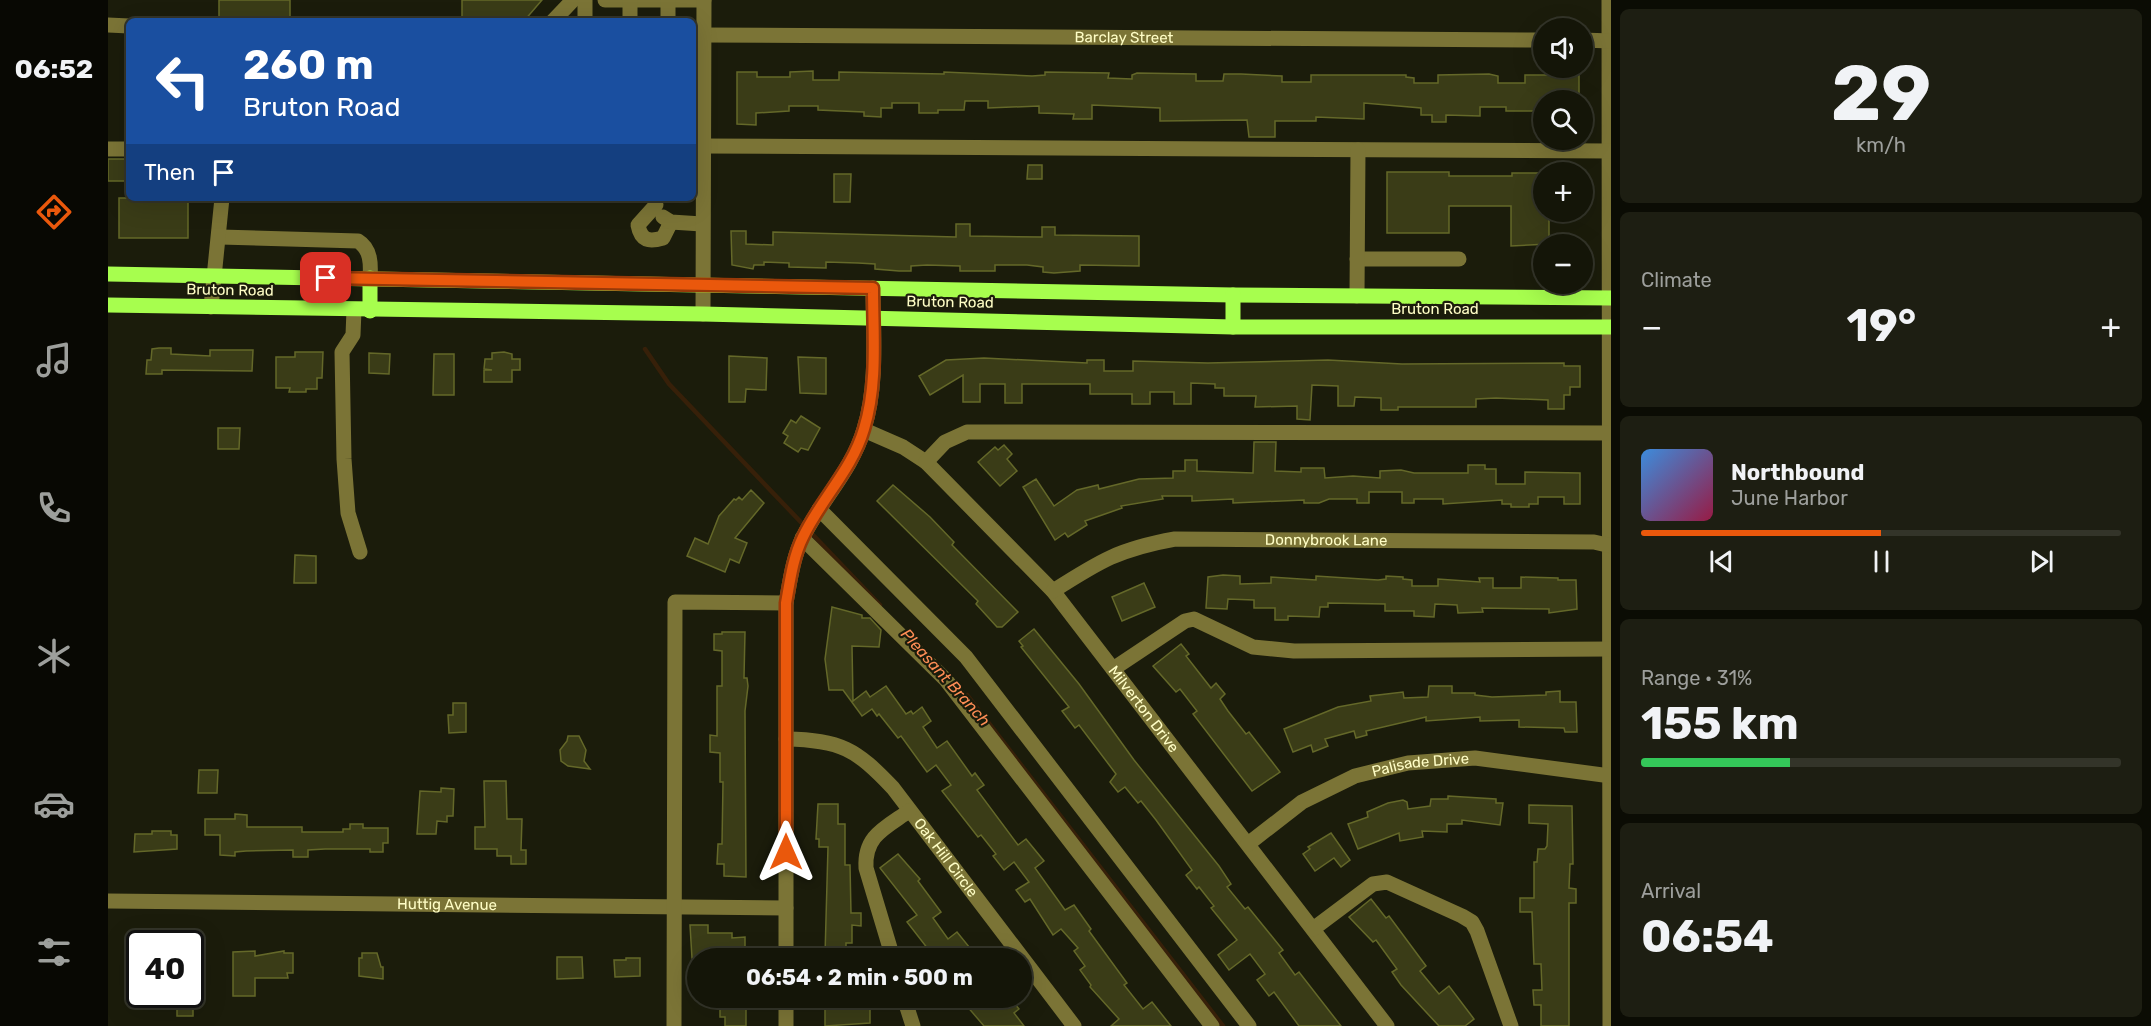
<!DOCTYPE html>
<meta charset="utf-8">
<style>
:root{--surface:#141508;--page:#1d1e12;--text:#f1f3f6;--muted:#9d9f9c;--line:#333429;--accent:#ea580c}
body{margin:0;font-family:Rubik,sans-serif;background:var(--page);color:var(--text);height:100vh;display:flex;flex-direction:column;font-size:22px;white-space:nowrap}
*{box-sizing:border-box;margin:0}
p{font-size:20px;color:var(--muted)}
.icon{flex:none;width:33px;height:33px;fill:none;stroke:currentColor;stroke-width:2;stroke-linecap:round;stroke-linejoin:round}
.map{position:relative;flex:1;overflow:hidden}
.panel{display:flex;flex-direction:column;gap:9px;padding:9px;background:#0b0c04;width:540px}
.panel>*{flex:none}
.guide{position:absolute;left:18px;top:18px;width:570px;height:183px;border-radius:9px;box-shadow:0 6px 24px #0002,0 0 0 2px var(--line);background:#1a4fa0;color:#fff;overflow:hidden}
.controls{position:absolute;left:1425px;top:18px;display:grid;gap:12px}
.controls a{display:grid;place-items:center;width:60px;height:60px;border-radius:50%;background:var(--surface);box-shadow:0 6px 24px #0002,0 0 0 2px var(--line);font-size:30px}
.speed{position:absolute;left:18px;top:930px;display:flex;gap:12px;font-size:30px;font-weight:700;text-align:center}
.speed>*{display:grid;place-content:center;width:78px;height:78px;border-radius:50%;background:var(--surface);box-shadow:0 6px 24px #0002,0 0 0 2px var(--line);line-height:1}
.speed .limit{border:3px solid #111;border-radius:9px;background:#fff;color:#111}
.pin{position:absolute;display:grid;place-items:center;width:51px;height:51px;color:#fff;margin:-26px;border-radius:12px;box-shadow:0 3px 9px #0006}
.me{position:absolute;width:66px;margin:-33px;rotate:0deg;stroke-linejoin:round;filter:drop-shadow(0 0 4px #0008)}
.turn{display:flex;align-items:center;gap:21px;height:126px;padding:0 18px;font-size:27px}
.turn .icon{width:78px;height:78px;stroke-width:2.5}
.turn b{display:block;font-size:42px;line-height:51px}
.then{display:flex;align-items:center;height:57px;padding:0 18px;background:#0003;gap:12px;font-size:22px}
.big{font-size:45px;font-weight:700;line-height:1.1}
.panel .card{flex:1;display:flex;flex-direction:column;justify-content:center;gap:9px;min-width:0;padding:0 21px;border-radius:9px;background:var(--page)}
.panel .dial{align-items:center;gap:0}
.dial b{font-size:78px;line-height:1}
.song{display:flex;align-items:center;gap:18px}
.cover{width:72px;height:72px;border-radius:9px;background:linear-gradient(135deg,hsl(210 70% 55%),hsl(340 70% 35%))}
.played{height:6px;border-radius:3px;background:linear-gradient(90deg,var(--accent) 50%,var(--line) 50%)}
.keys{display:flex;justify-content:space-around;direction:ltr}
.heat{display:flex;justify-content:space-between;align-items:center;font-size:33px;direction:ltr}
.charge{height:9px;border-radius:4px;background:linear-gradient(90deg,#34c759 31%,var(--line) 0)}
.trip{position:absolute;left:579px;top:948px;width:345px;height:60px;border-radius:30px;background:var(--surface);box-shadow:0 6px 24px #0002,0 0 0 2px var(--line);font-weight:700;line-height:60px;text-align:center}
main{display:flex;flex:1;min-height:0}
.menu{display:flex;flex-direction:column;width:108px;justify-content:space-around;align-items:center;background:#080803;color:var(--muted)}
.menu .icon{width:42px;height:42px}
.menu .selected{color:var(--accent)}
.menu b{font-size:27px;color:var(--text)}
.map>svg:first-child{display:block}
.lines{fill:none;stroke-linecap:round;stroke-linejoin:round}
.stream{stroke:#372009;stroke-width:4.5}
.building{fill:#3a3c17;stroke:#646829;stroke-width:1.5}
.minor{stroke:#7b7436;stroke-width:15}
.major{stroke:#a7fe4e;stroke-width:15}
.route-casing{stroke:#983908;stroke-width:15}
.route{stroke:#ea580c;stroke-width:10}
.labels{text-anchor:middle;stroke-width:4.5;stroke-linejoin:round;paint-order:stroke}
.street-label{font-size:15px;fill:#fffec6;stroke:#1b1c0b}
.water-label{font-size:16px;font-style:italic;fill:#fe8d55;stroke:#1b1c0b}
</style>
<main>
<nav class="menu">
<b>06:52</b>
<svg class="icon selected" aria-label="directions" viewBox="0 0 24 24"><path d="M12 3l9 9-9 9-9-9zM9 14v-3h6M13 9l2 2-2 2"/></svg>
<svg class="icon" aria-label="music" viewBox="0 0 24 24"><path d="M9 18V5l10-2v13"/><circle cx="6" cy="18" r="3"/><circle cx="16" cy="16" r="3"/></svg>
<svg class="icon" aria-label="phone" viewBox="0 0 24 24"><path d="M5 4h4l2 5-3 2q2 4 5 5l2-3 5 2v4C11 20 4 13 5 4z"/></svg>
<svg class="icon" aria-label="climate" viewBox="0 0 24 24"><path d="M12 3v18M4 7l16 10M4 17L20 7"/></svg>
<svg class="icon" aria-label="car" viewBox="0 0 24 24"><path d="M5 17H2v-5l4-1 3-4h7l3 4 3 1v5h-3M9 17h6M6 11h13"/><circle cx="7" cy="17" r="2"/><circle cx="17" cy="17" r="2"/></svg>
<svg class="icon" aria-label="filters" viewBox="0 0 24 24"><path d="M4 7h16M4 17h16"/><circle cx="9" cy="7" r="2"/><circle cx="15" cy="17" r="2"/></svg>
</nav>
<div class="map">
<svg width="1503" height="1026" viewBox="0 0 1503 1026">
<rect width="100%" height="100%" fill="#1b1c0b"/>
<g class="lines">
<g class="stream">
<path d="M537,349L561,384L772,605"/>
<path d="M859,695L1115,1026"/>
</g>
</g>
<g class="building">
<path d="M111,0H182V20L111,19Z"/>
<path d="M354,0H434L416,21H354Z"/>
<path d="M705,71V80H731V72L836,74V72L924,76L937,75V72L1001,73L1000,78L1024,79V75L1029,73L1088,74V81H1115L1116,74H1133L1174,76V82H1203V75H1298V77L1306,78V83H1330V75L1381,74L1390,76V83H1417V75H1471V100H1435V111H1398V107H1372V116L1338,115V122H1324V115H1313V108L1256,103V119L1208,117V121H1167V137H1141L1139,120L1052,121V108L984,105V119H965L966,114L931,113V106L880,108V101H857L856,110H830V113H811V103H784V108H773V117L756,116V112L710,110V106H681V111L648,113V125L629,124V72H649V77H682V72Z"/>
<rect x="0" y="159" width="21" height="22"/>
<path d="M920,165H934V179H919Z"/>
<path d="M1279,172H1341V176H1404V173H1436V212H1441V244L1403,246V206H1341V233H1279Z"/>
<path d="M726,174H743L742,202H726Z"/>
<rect x="11" y="198" width="69" height="40"/>
<path d="M848,224H862V236L934,237V227H947V235L1031,236V266L972,265V271L946,273L935,272V267L919,265H887V271H852V266L819,265L803,266V271H791L767,269V264L750,263L718,262V268L681,267V263L656,262V265H646L645,269L624,265L623,231H638V244L665,245V232L848,237Z"/>
<path d="M51,348H63V354L102,356V350H145L144,371L54,370V374H38L39,360H43L44,349Z"/>
<path d="M187,352H215L214,378H209V389H198V392H181L182,388H168V357H187Z"/>
<path d="M396,352L404,354V359H412V370H404V382H376V370H384L376,369L377,359H384V353Z"/>
<path d="M261,353L282,354L281,374L261,373Z"/>
<path d="M326,354H346V395H325Z"/>
<path d="M621,356L659,358L658,390L638,389L637,402H621Z"/>
<path d="M690,357L718,358V394L692,393Z"/>
<path d="M876,358L979,363V360H996V371H1025V361L1100,363L1220,360L1294,364L1456,363V366H1472V387H1462V395H1456V409H1440V400L1388,398L1368,399V407H1290V410H1273V398L1247,397L1246,406H1230V386L1204,385L1202,420L1189,419V406L1147,407L1148,396H1116V388H1107V384L1083,383V404H1066V392H1042V404H1024V394H982V384H914V403H897V384H872V402H855V375L822,395L811,376L838,360Z"/>
<path d="M693,416L712,428L700,450L693,448L690,452L676,443L680,436L675,433L683,420L688,423Z"/>
<path d="M110,428H132L131,449H110Z"/>
<path d="M1146,442H1168L1167,471L1193,472V468H1216L1217,478L1245,476L1272,478V471L1293,470L1306,473H1360V465H1377V469H1388V484H1417V472L1472,473V504H1456V497H1430V504H1421V507H1403V504H1394V500L1335,504V499H1306V503H1294V492H1261V503H1249V499H1221L1211,503H1196V500L1125,503V499L1084,501V496H1054L1055,499L1013,506L1014,508L977,521L979,525L960,537L957,533L947,540L915,487L928,479L946,506L969,490L990,485L991,489L1031,479L1065,478V471H1077V460H1089V471L1145,473Z"/>
<path d="M896,445L904,454L899,459L909,471L892,486L870,462L887,447L890,450Z"/>
<path d="M785,485L822,517L846,542L844,545L910,612L894,627H889L868,604L870,601L769,501Z"/>
<path d="M643,490L656,503L627,538L639,543L631,563L622,559L617,572L579,556L587,538L600,544L611,516L626,499L628,500L631,497L634,500Z"/>
<path d="M187,555L208,556V583H186Z"/>
<path d="M1115,575L1132,576V584L1163,583V577L1208,580V576L1270,580L1278,579V576L1295,577V579L1304,580V586H1330V579L1372,582L1371,578H1385V588H1413V577L1450,578V580H1468L1469,609L1441,613V609L1374,608L1375,612L1350,613L1349,605L1327,604L1326,617L1306,616V611H1277V604L1220,603V607H1212L1211,617L1180,616V620H1167V608H1146V600L1120,599L1119,609L1098,608L1100,577Z"/>
<path d="M1036,583L1047,607L1014,621L1004,597Z"/>
<path d="M724,607L754,615V618H762L773,630L771,647L744,646L745,701L758,691L762,697L778,686L798,714L803,711L805,714L814,707L823,721L815,727L829,748L839,741L864,776L867,773L876,785L869,790L910,845L918,839L936,861L927,868L957,910L966,905L983,929L981,931L1019,983L1016,985L1035,1009L1044,1002L1063,1026H1003L1011,1019L982,987L983,985L972,970L977,966L966,951L970,948L953,929L945,935L922,899L917,902L908,890L921,882L906,862L896,870L885,856L888,854L873,835L870,837L834,791L843,785L828,765L819,772L793,736L790,738L771,714L769,716L764,709L754,716L735,690H721L717,659Z"/>
<path d="M926,629L971,684L1026,760L1111,866L1123,884L1119,887L1137,909L1140,907L1175,950L1171,953L1187,975L1191,972L1233,1026H1191L1166,992L1161,996L1149,980L1157,974L1142,954L1121,970L1110,955L1129,940L1103,908L1106,906L1091,887L1089,889L1078,875L1084,870L1048,820L1033,801L1030,803L1017,787L1010,792L1002,782L1008,774L971,725L967,728L954,711L961,707L913,647L915,646L911,641Z"/>
<path d="M614,632H637L636,678H639L640,686L637,711L638,877L616,876V864H609L610,844H614L615,782H612V753L602,752V735L609,736V686H614V651L606,650V634H614Z"/>
<path d="M1073,644L1081,654L1078,656L1103,688L1108,683L1117,694L1112,699L1120,711L1138,734L1141,732L1172,772L1144,791L1085,714L1089,711L1072,689L1068,692L1045,666Z"/>
<path d="M1321,686H1344V693H1367V695L1384,697L1438,695V692L1452,691V702H1468L1469,732H1457L1456,728L1411,727V720L1372,721V717L1318,721V717L1258,731L1259,735L1248,738L1246,731L1217,739L1220,746L1205,752L1203,745L1185,752L1176,729L1230,707L1263,701L1262,696L1295,692L1296,698L1320,697Z"/>
<path d="M345,703H358V732L341,733L340,715H345Z"/>
<path d="M460,736H471L478,750L476,761L482,769L460,766L453,761L452,750L459,741Z"/>
<path d="M91,770H110L109,793H90Z"/>
<path d="M376,781H398L399,819H414L413,850H418V864H403V856H389V849H367V827H377Z"/>
<path d="M333,788L346,789L345,816H339V822L329,821L328,834H309L312,791L333,792Z"/>
<path d="M1340,796L1388,799V803H1395L1392,825L1354,820V824H1339V832L1314,831L1315,837L1292,841L1291,833L1250,849L1240,824L1260,817L1259,812L1280,803L1295,800L1299,802L1300,809L1322,806L1323,799H1340Z"/>
<path d="M710,804H730V824H737V865H742L743,913H753V926L744,925V943H738V955H717L720,847H711V839H708Z"/>
<path d="M1421,805L1464,806L1465,864H1462L1461,888L1468,889V903H1461V1026H1433V1005H1426L1425,990H1434L1433,964H1426L1424,912H1412V898H1426V862H1429L1430,849H1437L1439,846L1440,824L1421,823Z"/>
<path d="M127,814L139,815V827H194V832H235V829H242V824H255V828H280V843H275V852H262V849H217L200,850V857H185V850L138,851L127,852V856L112,855V835H97V819H127Z"/>
<path d="M44,831H63V835H69V849L26,852L27,834H44Z"/>
<path d="M1223,833L1242,860L1233,867L1226,858L1207,871L1195,854L1202,849L1200,847Z"/>
<path d="M790,854L812,879L810,881L833,912L825,918L840,939L849,932L862,948L858,951L863,958H827L799,922L809,915L772,868Z"/>
<path d="M1263,899L1278,918L1281,916L1318,966L1312,971L1331,994L1341,986L1366,1019L1357,1026H1331L1293,985L1284,972L1289,969L1268,940L1265,942L1241,917Z"/>
<path d="M582,925H600V933H624V938L637,937V958H584Z"/>
<path d="M147,951V956L176,951V953H185V973H179L180,978H147V996H125V952Z"/>
<path d="M254,953H269L273,967H275V979L251,976V958H254Z"/>
<path d="M449,957H474L475,978L449,979Z"/>
<path d="M518,958H532V976L507,977L506,960H518Z"/>
<rect x="69" y="994" width="16" height="22"/>
<path d="M612,998H638V1026H617V1017H612Z"/>
<path d="M717,998H740V1006H762V1023L717,1026Z"/>
<path d="M852,998H880L886,1006L897,998H902L911,1009L906,1013L916,1026H876Z"/>
</g>
<g class="lines">
<g class="minor">
<path d="M497,0H596"/>
<path d="M522,0V21"/>
<path d="M560,0V21"/>
<path d="M1501,0L1502,1026"/>
<path d="M445,21L465,0"/>
<path d="M477,21V0"/>
<path d="M0,25L21,26"/>
<path id="s1" d="M596,35L1436,40"/>
<path d="M1474,40L1503,41"/>
<path d="M595,146L1501,151"/>
<path d="M0,149H21"/>
<path d="M548,205L530,225C533,241 541,242 555,238L563,222"/>
<path d="M555,217L563,222L594,224"/>
<path d="M112,237L250,241C263,249 263,264 262,278"/>
<path d="M1249,259H1351"/>
<path d="M1249,296L1250,150"/>
<path d="M103,307L114,198"/>
<path d="M246,310L245,335L234,352L236,459L240,513L252,552"/>
<path d="M595,314L596,0"/>
<path id="s2" d="M756,430L795,447L818,462L945,591L1279,1026"/>
<path d="M818,462L837,442L859,432L1502,433"/>
<path d="M711,509L858,657L1141,1026"/>
<path d="M694,538L838,680L1104,1026"/>
<path id="s3" d="M945,591C992,561 1011,549 1067,539L1486,542L1503,546"/>
<path d="M1005,669L1077,621L1086,619L1145,647L1186,651L1502,649"/>
<path id="s4" d="M678,739C733,740 748,749 785,788L966,1026"/>
<path id="s5" d="M1140,844L1194,802L1247,776L1300,763L1367,758L1503,776"/>
<path id="s6" d="M0,901L678,908"/>
<path d="M1205,929L1265,884L1279,882L1354,916L1364,922L1369,931L1403,1026"/>
<path d="M678,958V603C682,581 685,557 695,537C714,499 744,470 756,429C770,384 765,334 765,288"/>
<path d="M785,958L758,868C756,836 777,828 801,811"/>
<path d="M796,998L805,1026"/>
<path d="M566,1026L567,602L678,603"/>
<path d="M678,1026V998"/>
</g>
<g class="major">
<path d="M0,274L1125,295L1503,298"/>
<path d="M1125,295V327"/>
<path d="M0,305L595,314L1125,327H1503"/>
<path d="M262,311V278"/>
</g>
</g>
<g class="lines">
<defs>
<path id="route" d="M218,278L765,288C765,334 770,384 756,429C744,470 713,499 695,537C685,557 682,581 678,603V852"/>
</defs>
<use href="#route" class="route-casing"/>
<use href="#route" class="route"/>
</g>
<g class="labels">
<g class="street-label">
<text dy="5" stroke="none"><textPath href="#s1" startOffset="420">Barclay Street</textPath></text>
<text transform="translate(122 290) rotate(1)" y="5">Bruton Road</text>
<text transform="translate(842 302) rotate(1)" y="5">Bruton Road</text>
<text x="1327" y="314">Bruton Road</text>
<text dy="5" stroke="none"><textPath href="#s3" startOffset="285">Donnybrook Lane</textPath></text>
<text dy="5" stroke="none"><textPath href="#s2" startOffset="400">Milverton Drive</textPath></text>
<text dy="5" stroke="none"><textPath href="#s5" startOffset="194">Palisade Drive</textPath></text>
<text dy="5" stroke="none"><textPath href="#s4" startOffset="210">Oak Hill Circle</textPath></text>
<text dy="5" stroke="none"><textPath href="#s6" startOffset="339">Huttig Avenue</textPath></text>
</g>
<g class="water-label">
<text transform="translate(838 677) rotate(48)" y="6">Pleasant Branch</text>
</g>
</g>
</svg>
<div class="controls">
<a><svg class="icon" aria-label="sound" viewBox="0 0 24 24"><path d="M4 9h4l5-4v14l-5-4H4zM17 9q2 3 0 6"/></svg></a>
<a><svg class="icon" aria-label="search" viewBox="0 0 24 24"><circle cx="10" cy="10" r="6"/><path d="M15 15l6 6"/></svg></a>
<a>+</a>
<a>−</a>
</div>
<div class="speed"><div class="limit">40</div></div>
<div class="pin" style="left:218px;top:278px;background:#d93025"><svg class="icon" aria-label="arrive" viewBox="0 0 24 24"><path d="M6 21V4h12l-3 4 3 4H6"/></svg></div>
<svg class="me" style="left:678px;top:852px" viewBox="-20 -20 40 40"><path d="M0-17L14 15 0 8-14 15z" fill="#ea580c" stroke="#fff" stroke-width="4"/></svg>
<div class="trip">06:54 · 2 min · 500 m</div>
<div class="guide">
<div class="turn"><svg class="icon" aria-label="left" viewBox="0 0 24 24"><path d="M17 20v-9H6M10 6l-5 5 5 5"/></svg><div><b>260 m</b>Bruton Road</div></div>
<div class="then">Then<svg class="icon" aria-label="arrive" viewBox="0 0 24 24"><path d="M6 21V4h12l-3 4 3 4H6"/></svg></div>
</div>
</div>
<section class="panel">
<div class="card dial"><b>29</b><p>km/h</p></div>
<div class="card"><p>Climate</p>
<div class="heat"><a>−</a><b class="big">19°</b><a>+</a></div>
</div>
<div class="card">
<div class="song"><i class="cover"></i><div><b>Northbound</b><p>June Harbor</p></div></div>
<div class="played"></div>
<div class="keys"><svg class="icon" aria-label="previous" viewBox="0 0 24 24"><path d="M18 5L8 12l10 7zM5 5v14"/></svg><svg class="icon" aria-label="pause" viewBox="0 0 24 24"><path d="M8 5v14M16 5v14"/></svg><svg class="icon" aria-label="next" viewBox="0 0 24 24"><path d="M6 5l10 7-10 7zM19 5v14"/></svg></div>
</div>
<div class="card"><p>Range · 31%</p><b class="big">155 km</b><div class="charge"></div></div>
<div class="card"><p>Arrival</p><b class="big">06:54</b></div>
</section>
</main>
